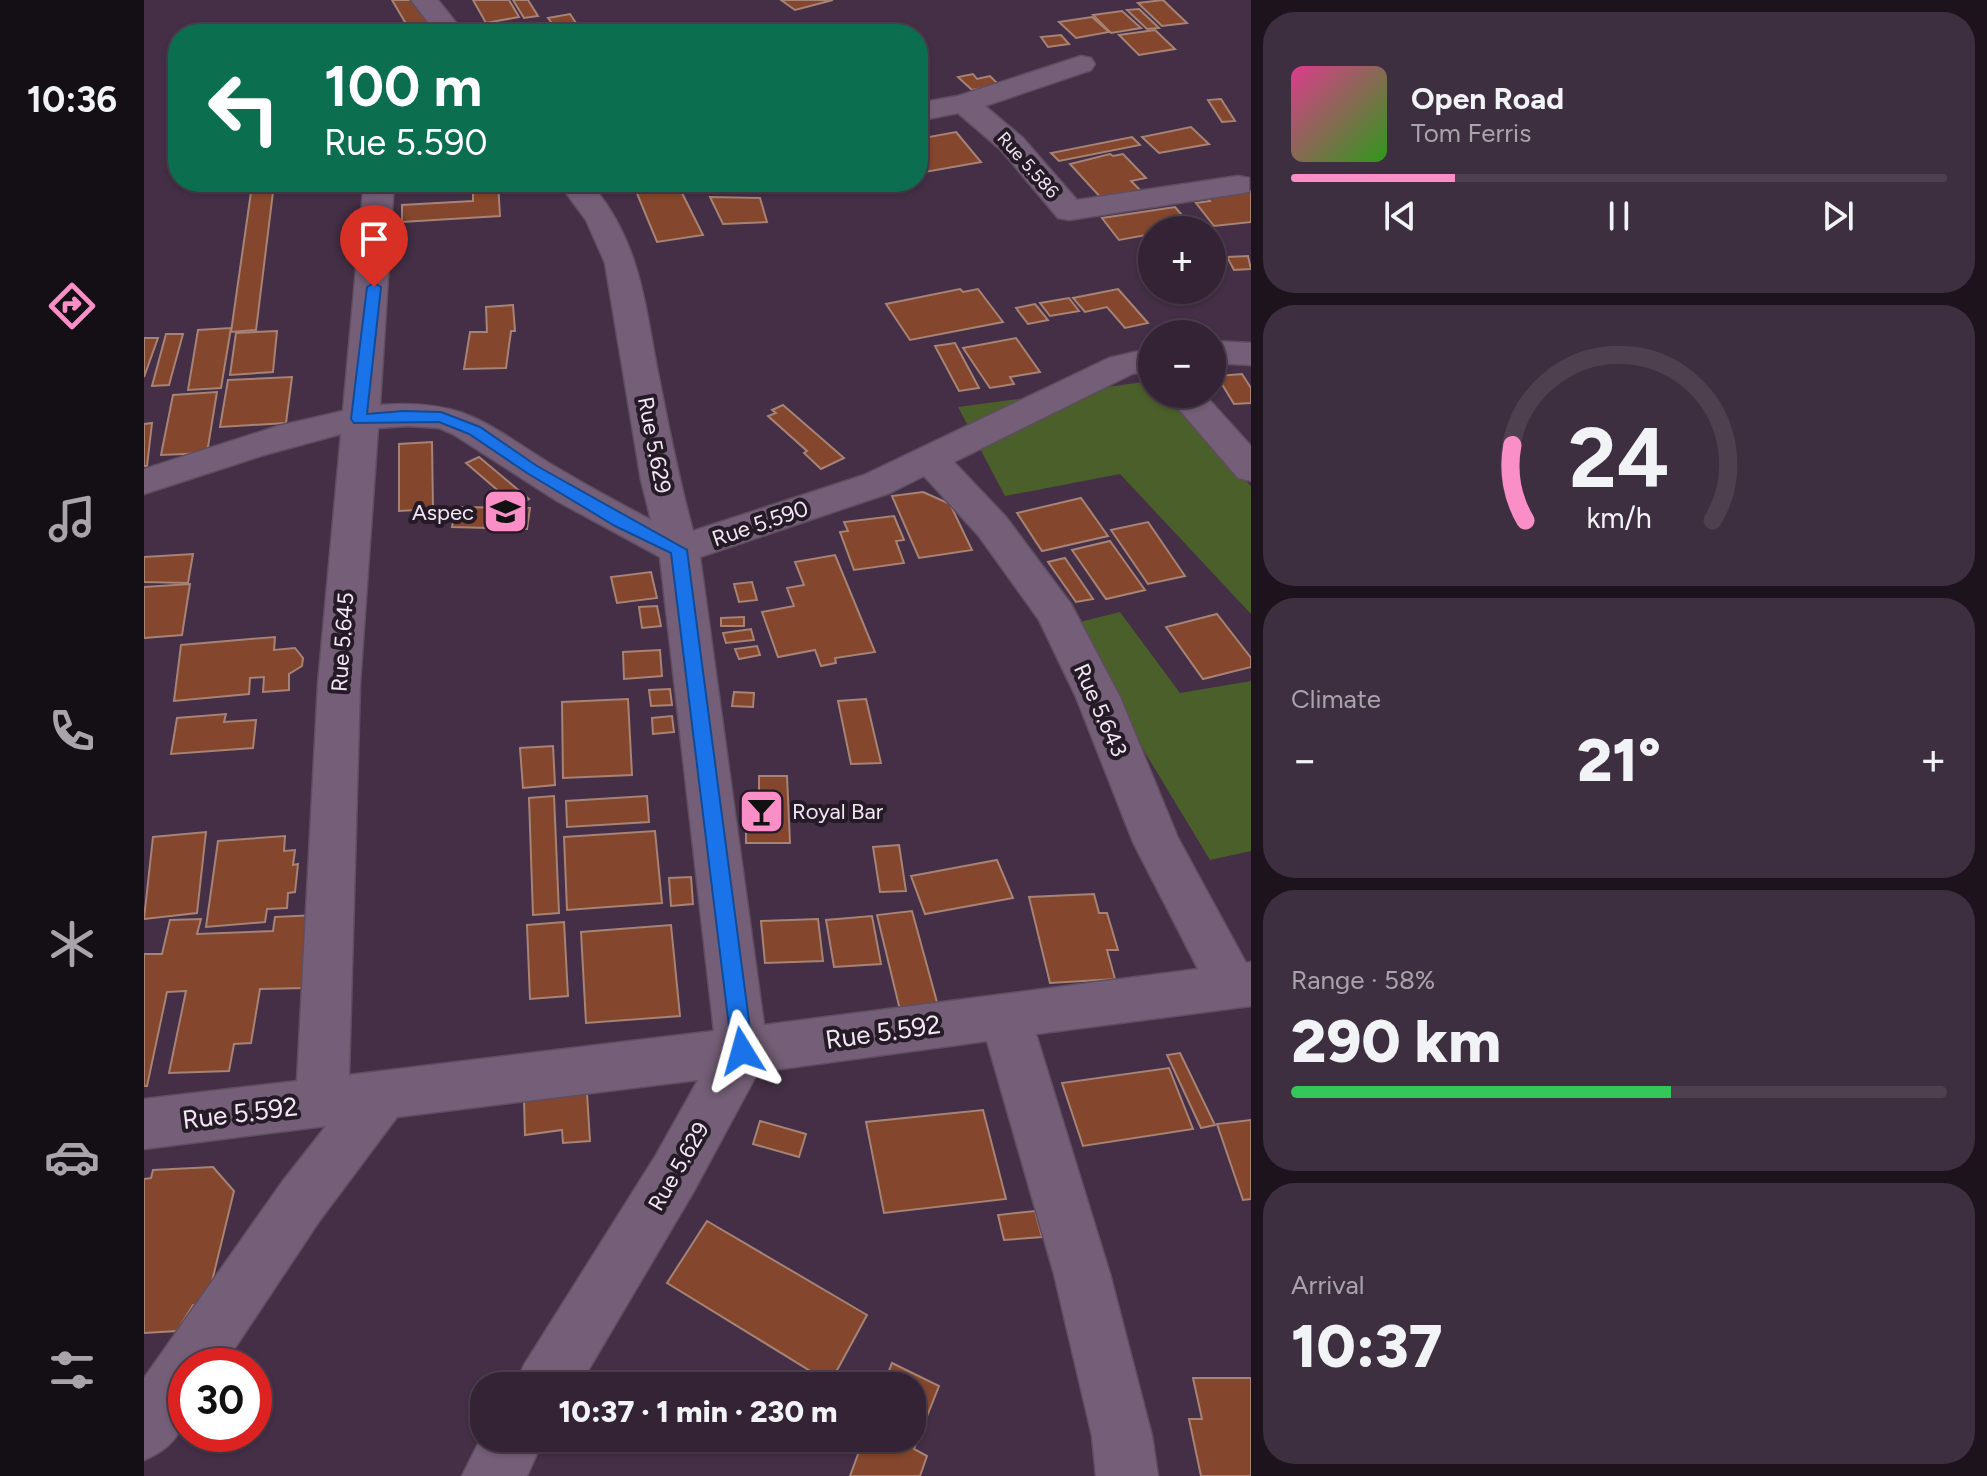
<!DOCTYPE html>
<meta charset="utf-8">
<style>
:root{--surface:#332334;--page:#3e2f40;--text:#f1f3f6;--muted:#a9a4ac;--line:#4e404f;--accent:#fa8fc7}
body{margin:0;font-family:Figtree,sans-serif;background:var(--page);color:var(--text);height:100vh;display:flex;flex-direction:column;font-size:30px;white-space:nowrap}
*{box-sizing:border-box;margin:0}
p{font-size:26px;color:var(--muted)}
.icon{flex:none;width:44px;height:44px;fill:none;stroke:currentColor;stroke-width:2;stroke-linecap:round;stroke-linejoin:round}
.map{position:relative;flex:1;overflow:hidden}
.panel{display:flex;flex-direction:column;gap:12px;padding:12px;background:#1c131d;width:736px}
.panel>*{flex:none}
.hud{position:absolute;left:24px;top:24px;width:760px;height:168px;border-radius:32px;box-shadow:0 2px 6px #0004,0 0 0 2px var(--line);background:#0b6e4f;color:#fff;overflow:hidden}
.tools{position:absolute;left:994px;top:216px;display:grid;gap:16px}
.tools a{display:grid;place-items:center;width:88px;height:88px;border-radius:50%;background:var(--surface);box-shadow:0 2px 6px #0004,0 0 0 2px var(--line);font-size:40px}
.speed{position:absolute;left:24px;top:1348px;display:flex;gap:16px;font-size:40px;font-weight:700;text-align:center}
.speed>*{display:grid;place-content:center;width:104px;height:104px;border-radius:50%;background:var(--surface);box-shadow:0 2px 6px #0004,0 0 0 2px var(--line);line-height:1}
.speed .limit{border:12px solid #d22;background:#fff;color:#111}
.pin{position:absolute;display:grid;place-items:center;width:68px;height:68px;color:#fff;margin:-82px -34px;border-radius:50% 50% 50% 0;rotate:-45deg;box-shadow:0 0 8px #0007}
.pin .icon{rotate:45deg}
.me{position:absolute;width:88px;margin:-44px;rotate:352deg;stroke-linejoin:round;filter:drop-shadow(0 0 6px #0008)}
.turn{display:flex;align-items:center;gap:28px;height:168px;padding:0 24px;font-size:36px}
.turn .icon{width:104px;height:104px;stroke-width:2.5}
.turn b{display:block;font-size:56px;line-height:68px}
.big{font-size:60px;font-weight:800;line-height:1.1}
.panel .tile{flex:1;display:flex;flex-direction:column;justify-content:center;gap:12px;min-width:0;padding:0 28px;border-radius:32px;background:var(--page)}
.panel .dial{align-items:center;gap:0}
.dial svg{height:208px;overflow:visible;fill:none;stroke:var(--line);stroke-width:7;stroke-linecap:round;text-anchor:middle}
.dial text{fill:var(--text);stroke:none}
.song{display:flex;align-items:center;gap:24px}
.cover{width:96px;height:96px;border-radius:12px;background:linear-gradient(135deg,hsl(330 70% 55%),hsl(110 70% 35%))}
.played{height:8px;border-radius:4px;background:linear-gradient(90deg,var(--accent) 25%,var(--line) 25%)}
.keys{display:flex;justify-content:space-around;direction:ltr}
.heat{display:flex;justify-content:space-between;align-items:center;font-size:44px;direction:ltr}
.charge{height:12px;border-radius:6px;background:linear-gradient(90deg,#34c759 58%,var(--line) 0)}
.trip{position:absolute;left:326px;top:1372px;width:456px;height:80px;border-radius:32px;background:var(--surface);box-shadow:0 2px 6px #0004,0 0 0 2px var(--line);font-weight:800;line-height:80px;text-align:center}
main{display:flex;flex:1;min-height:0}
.dock{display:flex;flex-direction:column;width:144px;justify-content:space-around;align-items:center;background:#140e15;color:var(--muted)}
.dock .icon{width:56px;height:56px}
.dock .current{color:var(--accent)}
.dock b{font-size:36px;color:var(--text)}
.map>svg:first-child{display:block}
.green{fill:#4b5f2a}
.building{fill:#84462c;stroke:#a68375;stroke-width:2}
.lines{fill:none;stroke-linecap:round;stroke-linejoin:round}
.street-casing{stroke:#5f4d60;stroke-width:3}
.street{fill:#755f78;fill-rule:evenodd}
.route{fill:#1a73e8;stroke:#114b97;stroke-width:2}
.labels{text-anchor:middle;stroke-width:8;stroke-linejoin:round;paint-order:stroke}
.far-street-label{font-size:18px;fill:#f4e7f5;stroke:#251b26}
.street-label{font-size:22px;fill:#f4e7f5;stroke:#251b26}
.poi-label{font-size:22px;fill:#f4e7f5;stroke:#251b26;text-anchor:end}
.near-street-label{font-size:26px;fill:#f4e7f5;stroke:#251b26}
</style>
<main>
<nav class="dock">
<b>10:36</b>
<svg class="icon current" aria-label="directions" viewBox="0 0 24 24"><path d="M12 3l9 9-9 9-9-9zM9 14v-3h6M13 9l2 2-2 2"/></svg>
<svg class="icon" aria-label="music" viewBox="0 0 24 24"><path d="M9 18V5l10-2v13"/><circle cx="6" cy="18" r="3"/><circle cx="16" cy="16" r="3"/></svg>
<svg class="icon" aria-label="phone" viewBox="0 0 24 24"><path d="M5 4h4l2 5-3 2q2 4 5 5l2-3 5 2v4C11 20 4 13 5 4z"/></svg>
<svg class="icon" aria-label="climate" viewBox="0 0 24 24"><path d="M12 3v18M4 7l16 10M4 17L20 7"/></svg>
<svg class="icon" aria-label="car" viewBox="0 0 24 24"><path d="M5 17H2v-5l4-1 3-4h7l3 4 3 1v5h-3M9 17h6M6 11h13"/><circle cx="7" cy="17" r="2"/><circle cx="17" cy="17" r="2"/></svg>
<svg class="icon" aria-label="filters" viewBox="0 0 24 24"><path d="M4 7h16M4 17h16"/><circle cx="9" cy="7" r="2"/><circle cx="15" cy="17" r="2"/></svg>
</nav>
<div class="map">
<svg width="1107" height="1476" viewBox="0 0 1107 1476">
<rect width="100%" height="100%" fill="#442f46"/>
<g class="green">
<path d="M1007,381L1008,394H1019L1107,486V614L976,474L861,496L814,407Z"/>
<path d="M976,612L1036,693L1107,681V851L1066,860L924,625Z"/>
</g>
<g class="building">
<path d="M248,0H273L294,34H268Z"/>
<path d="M329,0H365L375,17L342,23Z"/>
<path d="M369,0H384L394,16L380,18Z"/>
<path d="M637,0H689L651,10Z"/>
<path d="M1019,0L1043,23L1018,26L994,3Z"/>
<path d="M995,9L1015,28L1003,29L983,10Z"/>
<path d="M978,11L997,28L967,33L949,15Z"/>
<path d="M426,14L434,26L413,30L404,18Z"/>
<path d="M948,17L965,32L932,38L915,22Z"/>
<path d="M1011,30L1031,49L995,55L975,35Z"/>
<path d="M917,35L925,44L904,47L897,37Z"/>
<path d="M829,74L833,79L846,76L855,85L828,90L814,77Z"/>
<path d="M1077,99L1091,121L1078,122L1064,100Z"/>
<path d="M1047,127L1065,144L1015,153L998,137Z"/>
<path d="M812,132L837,162L781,172L774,164V139Z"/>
<path d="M988,137L996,145L915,161L907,153Z"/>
<path d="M966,154L969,156L979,154L1002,178L987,181L997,191L958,199L926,164Z"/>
<path d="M329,182H354L356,216L258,222V205L329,201Z"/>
<path d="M570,182H611L614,188L573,192Z"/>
<path d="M130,184L112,330L87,332L108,185Z"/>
<path d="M534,185L559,235L513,242L492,191Z"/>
<path d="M1107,191V222L1070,226L1052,203L1066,201L1062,196Z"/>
<path d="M566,197L616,198L623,222L579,224Z"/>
<path d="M1031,207L1049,228L1008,230V234L975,240L958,218Z"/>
<path d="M1104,256L1107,269L1090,270L1083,257Z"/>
<path d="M816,289L819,292L834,289L859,322L766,340L742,304Z"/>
<path d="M974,289L1004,323L981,328L963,307L941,312L929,298Z"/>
<path d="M925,298L935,311L906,316L896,303Z"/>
<path d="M891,304L904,320L884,324L872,308Z"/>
<path d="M369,305L371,331H367L362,368L320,369L326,332H343L342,307Z"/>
<path d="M87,328L77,388L44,390L54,330Z"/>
<path d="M133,331L129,372L86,375L92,333Z"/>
<path d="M22,334H39L25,385L8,386Z"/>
<path d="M0,338H14L0,377Z"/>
<path d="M872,338L896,372L866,377L870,384L846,388L819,348Z"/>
<path d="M811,343L835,388L815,391L791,346Z"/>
<path d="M1098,374L1107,388V403L1090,404L1073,376Z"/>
<path d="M148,377L142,423L76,427L84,380Z"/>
<path d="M73,392L63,453L17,455L29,395Z"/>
<path d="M639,405L700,458L677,469L660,453L663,451L624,416L632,413L628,410Z"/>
<path d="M8,423L3,466H0V424Z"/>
<path d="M288,442L289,509L255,511V444Z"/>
<path d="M335,457L385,499L372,506L322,463Z"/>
<path d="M779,492L806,504L828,550L775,558L748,496Z"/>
<path d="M937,498L964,536L898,551L873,513Z"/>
<path d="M312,507L386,508L383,529L308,527Z"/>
<path d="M750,516L760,540L752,541L760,563L710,570L696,532L704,531L700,522Z"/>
<path d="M1004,522L1041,576L1004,584L967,530Z"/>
<path d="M966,541L1001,590L962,599L928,550Z"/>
<path d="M49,554L44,583L0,582V557Z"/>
<path d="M691,555L731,652L691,658L692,663L677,666L671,650L634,657L618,612L650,606L643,588L660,585L651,562Z"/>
<path d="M921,558L949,599L932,602L904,562Z"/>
<path d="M507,572L513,598L473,603L467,577Z"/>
<path d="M608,582L613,600L595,602L590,584Z"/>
<path d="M46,584L38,635L0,638V587Z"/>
<path d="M513,606L517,626L498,628L495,607Z"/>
<path d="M1073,614L1107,658V667L1059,679L1022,627Z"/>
<path d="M600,617V626H577V618Z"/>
<path d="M607,629L610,640L582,643L579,633Z"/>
<path d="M131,637L130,650L151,648L159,658L158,666L145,674V690L119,692L120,677L106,678L105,694L30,701L37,645Z"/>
<path d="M613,646L616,655L595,659L591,649Z"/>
<path d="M516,650L518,676L480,679L479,652Z"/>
<path d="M526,689L528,705L507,706L505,690Z"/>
<path d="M590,692L610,693L609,707L588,706Z"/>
<path d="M484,699L488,775L419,778L418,702Z"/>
<path d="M722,699L737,763L707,764L694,701Z"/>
<path d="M82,714L80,722L112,720L109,748L27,754L33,718Z"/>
<path d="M528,716L530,732L509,734L508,718Z"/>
<path d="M409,746L411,785L379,788L376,748Z"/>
<path d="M615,776H643L646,843H602V800H615Z"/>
<path d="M410,796L415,913L389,915L385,798Z"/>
<path d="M503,796L505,822L423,827L422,801Z"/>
<path d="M511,831L518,903L423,910L420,837Z"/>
<path d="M62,832L53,913L0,919L9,837Z"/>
<path d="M141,836L140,851L151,850L149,865L154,864L151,892L144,893L143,908L123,909L121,922L62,927L74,841Z"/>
<path d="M755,845L762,891L736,892L729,847Z"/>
<path d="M853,860L869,898L781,914L767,876Z"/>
<path d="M547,877L549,904L527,906L525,878Z"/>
<path d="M950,894L955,913H963L974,950H963L971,979L906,983L885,897Z"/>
<path d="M768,911L794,1006L756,1010L733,915Z"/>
<path d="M173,915L162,988L116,989L107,1043L90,1044L85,1071L25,1073L42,991L23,992L3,1086H0V954H18L26,920L57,919L53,934L129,931L131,917Z"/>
<path d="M728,916L737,964L690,967L682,920Z"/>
<path d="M674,919L679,961L621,963L617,921Z"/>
<path d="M420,922L424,996L386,999L383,925Z"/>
<path d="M527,925L536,1016L442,1023L437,932Z"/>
<path d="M1036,1053L1071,1125L1057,1128L1023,1055Z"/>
<path d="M1025,1068L1049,1129L939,1146L918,1083Z"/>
<path d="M443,1093L446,1141L419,1143L418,1130L381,1135L380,1100Z"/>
<path d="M839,1110L862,1199L740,1213L722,1122Z"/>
<path d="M1107,1120V1199L1099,1200L1073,1124Z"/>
<path d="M616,1121L662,1134L655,1157L609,1144Z"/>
<path d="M69,1167L90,1191L62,1306L49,1305L33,1331L0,1333V1179L7,1178L9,1170Z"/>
<path d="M891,1211L898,1237L860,1240L854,1215Z"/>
<path d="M563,1221L723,1315L686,1383L523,1283Z"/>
<path d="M748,1363L795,1386L770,1449L783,1456L776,1476H706L720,1438H768V1386H739Z"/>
<path d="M1049,1378H1107V1476H1057L1045,1419H1058Z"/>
</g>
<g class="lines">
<defs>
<g id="street">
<path d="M267,0H294L321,34H293Z"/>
<path d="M937,56L947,58L951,64L947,70L841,106L879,138L933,200L1094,176L1105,178V192L925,220L914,218L857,150L814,113L774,121V103L814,96Z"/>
<path d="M220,182H250L236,405C318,399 340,422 405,463C438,483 473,502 507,520L497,480L461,263L442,220L414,182L448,185C495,241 500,299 513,368C524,423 534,477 549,531L720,475L965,358L1008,348V370L988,374L810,462L862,517L927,604L976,697L1034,838L1102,963L1107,962V1006L892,1034L966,1274L1008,1436L1014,1476H952L948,1436L910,1274L843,1041L614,1072L550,1191L435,1386H371L380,1365L512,1155L554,1080L253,1117L176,1220L79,1366H42C42,1410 47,1441 0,1460V1378L138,1182L182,1126L0,1149V1099L153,1081L174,684L197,434L120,455L0,494V469L134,426L199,411ZM264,426L295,428L309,434L413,501L516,557L570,1031L205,1075L216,684L234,428ZM780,476L834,535L895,620L932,697L989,842L1054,969L620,1025L556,557L746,493Z"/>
<path d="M1068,341L1107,343V365L1068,363Z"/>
<path d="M1022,394H1060L1107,446V481L1094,478Z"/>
<path d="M340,1432V1438H400L383,1476H318Z"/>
</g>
</defs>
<use href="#street" class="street-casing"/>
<use href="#street" class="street"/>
</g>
<path class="route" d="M230,283L237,287L223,414L259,411L297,412L336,427L393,466L543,550L609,1051L606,1058L598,1061L591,1058L588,1051L527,553L471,526L383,473L325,434L295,422L210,423L207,419L223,287Z"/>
<defs>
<symbol id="school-square" viewBox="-11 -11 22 22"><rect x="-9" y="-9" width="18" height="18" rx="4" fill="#fa8fc7" stroke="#251b26"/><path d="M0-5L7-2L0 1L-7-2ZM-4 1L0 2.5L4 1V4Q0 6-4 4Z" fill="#111"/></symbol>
<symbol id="bar-square" viewBox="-11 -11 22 22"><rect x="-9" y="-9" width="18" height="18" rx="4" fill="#fa8fc7" stroke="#251b26"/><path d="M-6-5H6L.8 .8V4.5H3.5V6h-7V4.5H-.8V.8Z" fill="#111"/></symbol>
</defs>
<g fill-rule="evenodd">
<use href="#school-square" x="336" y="486" width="51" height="51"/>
<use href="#bar-square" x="592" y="786" width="51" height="51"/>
</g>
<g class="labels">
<g class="far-street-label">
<text transform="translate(884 165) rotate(48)" y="6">Rue 5.586</text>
</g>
<g class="street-label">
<text transform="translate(511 445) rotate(79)" y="8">Rue 5.629</text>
<text transform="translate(616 523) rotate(-19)" y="8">Rue 5.590</text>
<text transform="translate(198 642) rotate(-86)" y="8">Rue 5.645</text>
<text transform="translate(957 710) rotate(66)" y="8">Rue 5.643</text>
<text transform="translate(534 1166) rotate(-60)" y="8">Rue 5.629</text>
</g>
<g class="poi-label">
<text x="330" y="520">Aspec</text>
<text x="648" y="819" text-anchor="start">Royal Bar</text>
</g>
<g class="near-street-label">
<text transform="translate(739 1032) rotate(-8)" y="9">Rue 5.592</text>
<text transform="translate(96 1113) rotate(-7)" y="9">Rue 5.592</text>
</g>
</g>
</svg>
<div class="tools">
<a>+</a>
<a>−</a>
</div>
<div class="speed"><div class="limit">30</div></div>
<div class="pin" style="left:230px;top:287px;background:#d93025"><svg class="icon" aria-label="arrive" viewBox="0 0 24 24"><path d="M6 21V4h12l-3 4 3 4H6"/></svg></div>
<svg class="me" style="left:598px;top:1051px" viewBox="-20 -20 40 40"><path d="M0-17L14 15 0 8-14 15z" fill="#1a73e8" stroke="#fff" stroke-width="4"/></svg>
<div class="trip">10:37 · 1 min · 230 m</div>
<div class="hud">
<div class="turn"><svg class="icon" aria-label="left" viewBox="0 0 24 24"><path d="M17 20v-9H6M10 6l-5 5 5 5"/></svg><div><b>100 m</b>Rue 5.590</div></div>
</div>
</div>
<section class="panel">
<div class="tile">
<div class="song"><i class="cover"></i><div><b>Open Road</b><p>Tom Ferris</p></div></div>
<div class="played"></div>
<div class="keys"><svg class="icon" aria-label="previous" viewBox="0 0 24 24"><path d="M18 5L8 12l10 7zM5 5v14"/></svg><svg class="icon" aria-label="pause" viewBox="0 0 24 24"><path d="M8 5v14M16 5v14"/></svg><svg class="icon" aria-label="next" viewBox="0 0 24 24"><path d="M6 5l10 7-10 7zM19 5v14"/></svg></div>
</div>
<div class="tile dial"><svg viewBox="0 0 100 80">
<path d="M14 69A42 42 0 1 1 86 69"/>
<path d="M14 69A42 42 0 0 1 9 40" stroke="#fa8fc7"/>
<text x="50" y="56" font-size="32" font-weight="700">24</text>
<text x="50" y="72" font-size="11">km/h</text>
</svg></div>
<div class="tile"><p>Climate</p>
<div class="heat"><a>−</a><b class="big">21°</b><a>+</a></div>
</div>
<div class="tile"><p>Range · 58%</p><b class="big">290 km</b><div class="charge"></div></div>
<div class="tile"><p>Arrival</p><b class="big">10:37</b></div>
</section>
</main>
